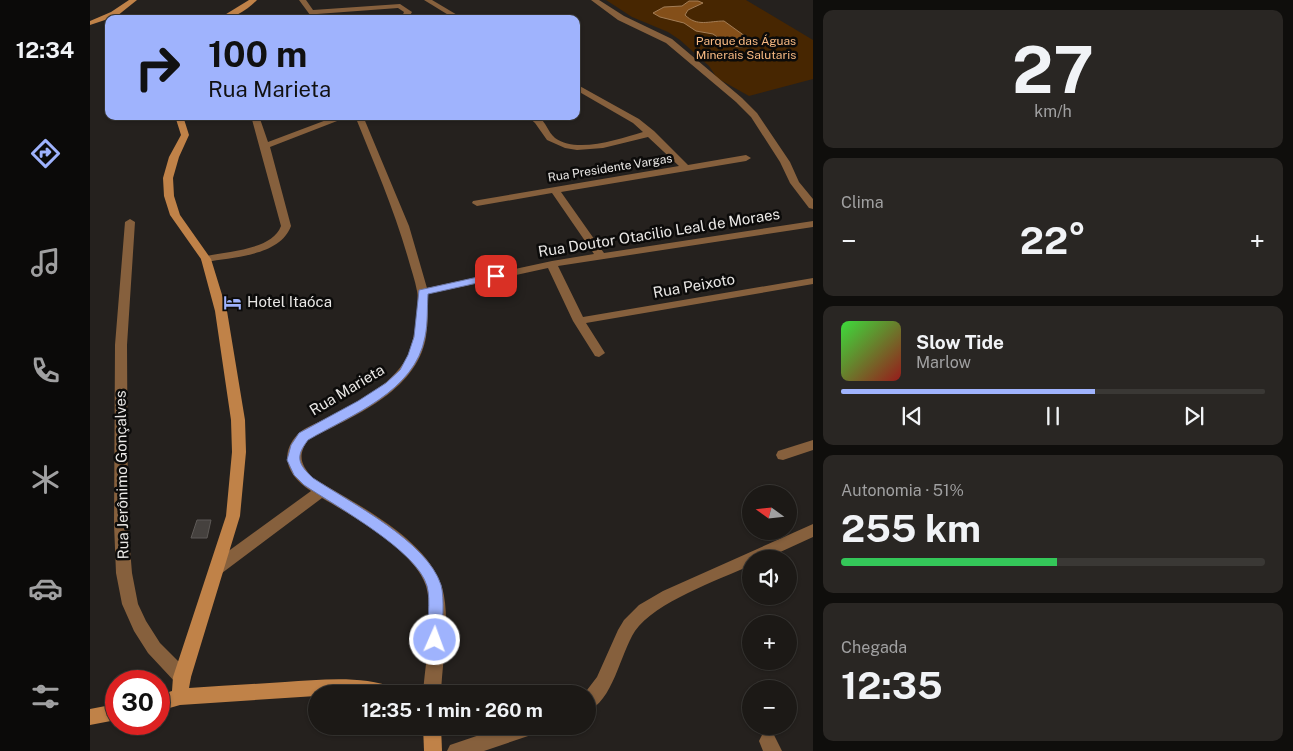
<!DOCTYPE html>
<html lang="pt">
<meta charset="utf-8">
<style>
:root{--surface:#1c1916;--page:#292623;--text:#f1f3f6;--muted:#a0a0a1;--line:#3a3835;--accent:#9fb3fd}
body{margin:0;font-family:"Public Sans",sans-serif;background:var(--page);color:var(--text);height:100vh;display:flex;flex-direction:column;font-size:19px;white-space:nowrap}
*{box-sizing:border-box;margin:0}
p{font-size:16px;color:var(--muted)}
.icon{flex:none;width:28px;height:28px;fill:none;stroke:currentColor;stroke-width:2;stroke-linecap:round;stroke-linejoin:round}
.map{position:relative;flex:1;overflow:hidden}
.panel{display:flex;flex-direction:column;gap:10px;padding:10px;background:#0f0e0c;width:480px}
.panel>*{flex:none}
.hud{position:absolute;left:15px;top:15px;width:475px;height:105px;border-radius:10px;box-shadow:0 1px 4px #0004,0 0 0 1px var(--line);background:#9fb3fd;color:#111;overflow:hidden}
.needle{width:32px;rotate:285deg}
.controls{position:absolute;left:652px;top:485px;display:grid;gap:10px}
.controls a{display:grid;place-items:center;width:55px;height:55px;border-radius:50%;background:var(--surface);box-shadow:0 1px 4px #0004,0 0 0 1px var(--line);font-size:25px}
.speed{position:absolute;left:15px;top:670px;display:flex;gap:10px;font-size:25px;font-weight:700;text-align:center}
.speed>*{display:grid;place-content:center;width:65px;height:65px;border-radius:50%;background:var(--surface);box-shadow:0 1px 4px #0004,0 0 0 1px var(--line);line-height:1}
.speed .limit{border:8px solid #d22;background:#fff;color:#111}
.pin{position:absolute;display:grid;place-items:center;width:42px;height:42px;color:#fff;margin:-21px;border-radius:10px;box-shadow:0 2px 8px #0006}
.me{position:absolute;width:55px;margin:-28px;rotate:2deg;stroke-linejoin:round;filter:drop-shadow(0 0 4px #0008)}
.turn{display:flex;align-items:center;gap:18px;height:105px;padding:0 20px;font-size:22px}
.turn .icon{width:65px;height:65px;stroke-width:2.5}
.turn b{display:block;font-size:35px;line-height:42px}
.big{font-size:38px;font-weight:700;line-height:1.1}
.panel .tile{flex:1;display:flex;flex-direction:column;justify-content:center;gap:8px;min-width:0;padding:0 18px;border-radius:10px;background:var(--page)}
.panel .dial{align-items:center;gap:0}
.dial b{font-size:65px;line-height:1}
.song{display:flex;align-items:center;gap:15px}
.cover{width:60px;height:60px;border-radius:8px;background:linear-gradient(135deg,hsl(120 70% 55%),hsl(0 70% 35%))}
.played{height:5px;border-radius:2px;background:linear-gradient(90deg,var(--accent) 60%,var(--line) 60%)}
.keys{display:flex;justify-content:space-around;direction:ltr}
.heat{display:flex;justify-content:space-between;align-items:center;font-size:28px;direction:ltr}
.charge{height:8px;border-radius:4px;background:linear-gradient(90deg,#34c759 51%,var(--line) 0)}
.trip{position:absolute;left:218px;top:685px;width:288px;height:50px;border-radius:25px;background:var(--surface);box-shadow:0 1px 4px #0004,0 0 0 1px var(--line);font-weight:700;line-height:50px;text-align:center}
main{display:flex;flex:1;min-height:0}
.menu{display:flex;flex-direction:column;width:90px;justify-content:space-around;align-items:center;background:#0b0a09;color:var(--muted)}
.menu .icon{width:35px;height:35px}
.menu .current{color:var(--accent)}
.menu b{font-size:22px;color:var(--text)}
.map>svg:first-child{display:block}
.green{fill:#472601}
.water{fill:#844f19;stroke:#a37d56}
.building{fill:#45413e;stroke:#5d5956}
.lines{fill:none;stroke-linecap:round;stroke-linejoin:round}
.minor{fill:#86603d;fill-rule:evenodd}
.secondary{fill:#c08248;fill-rule:evenodd}
.route{fill:#9fb3fd;stroke:#6774a4}
.labels{text-anchor:middle;stroke-width:5;stroke-linejoin:round;paint-order:stroke}
.far-park-label{font-size:12px;fill:#f8ba83;stroke:#0c0b0a}
.far-street-label{font-size:12px;fill:#eae8e6;stroke:#0c0b0a}
.street-label{font-size:15px;fill:#eae8e6;stroke:#0c0b0a}
.poi-label{font-size:15px;fill:#eae8e6;stroke:#0c0b0a;text-anchor:start}
</style>
<main>
<nav class="menu">
<b>12:34</b>
<svg class="icon current" aria-label="directions" viewBox="0 0 24 24"><path d="M12 3l9 9-9 9-9-9zM9 14v-3h6M13 9l2 2-2 2"/></svg>
<svg class="icon" aria-label="music" viewBox="0 0 24 24"><path d="M9 18V5l10-2v13"/><circle cx="6" cy="18" r="3"/><circle cx="16" cy="16" r="3"/></svg>
<svg class="icon" aria-label="phone" viewBox="0 0 24 24"><path d="M5 4h4l2 5-3 2q2 4 5 5l2-3 5 2v4C11 20 4 13 5 4z"/></svg>
<svg class="icon" aria-label="climate" viewBox="0 0 24 24"><path d="M12 3v18M4 7l16 10M4 17L20 7"/></svg>
<svg class="icon" aria-label="car" viewBox="0 0 24 24"><path d="M5 17H2v-5l4-1 3-4h7l3 4 3 1v5h-3M9 17h6M6 11h13"/><circle cx="7" cy="17" r="2"/><circle cx="17" cy="17" r="2"/></svg>
<svg class="icon" aria-label="filters" viewBox="0 0 24 24"><path d="M4 7h16M4 17h16"/><circle cx="9" cy="7" r="2"/><circle cx="15" cy="17" r="2"/></svg>
</nav>
<div class="map">
<svg width="723" height="751" viewBox="0 0 723 751">
<rect width="100%" height="100%" fill="#25211e"/>
<path class="green" d="M516,0H656L723,40V79L659,96L627,78L619,66L590,40L578,32L542,17Z"/>
<path class="water" d="M599,1H608L613,3L598,10L595,15C607,27 619,21 634,21L659,39V44L652,47L640,46L623,34L606,31L594,23L570,17L563,13L574,7L592,6Z"/>
<path class="building" d="M107,520H121L117,538H101Z"/>
<g class="lines">
<g class="minor">
<path d="M209,0H216L223,10L310,4L322,12L318,19H311L314,12L308,8L227,14L230,19H223Z"/>
<path d="M334,0H342L374,19H365Z"/>
<path d="M501,0H509L534,16L582,39L652,98L667,113L700,162L709,182L723,199V209L719,208L700,183L690,162L661,117L646,102L576,43L528,20Z"/>
<path d="M486,84L549,119L564,131L598,165L656,155L661,158L656,161L471,192L514,253L723,221V227L468,266L493,317L723,278V284L496,323L515,353L509,357L505,356L483,321L458,268L338,294C338,308 338,323 336,337C326,393 262,416 218,440C207,456 211,465 223,478C264,503 337,538 352,587C361,618 352,662 351,694H333C335,662 345,617 336,586C325,551 263,516 232,498L132,573L127,574L122,573L119,568L122,563L221,491C199,477 188,456 207,435C213,428 225,424 233,420C263,404 300,388 317,357C324,343 330,307 327,291C325,280 321,269 318,258C304,209 284,163 265,116H273L319,226L337,288L462,261L504,254L462,193L387,206L382,203L383,201L589,166L558,137L513,148L487,150L475,148L457,140L445,123L437,116H448C456,122 458,132 465,138C487,154 529,139 553,132L543,123L486,90Z"/>
<path d="M161,116H169L178,142L247,116H260L180,147L201,226C190,256 143,257 116,262L112,261L111,259L112,257C135,251 182,251 191,226Z"/>
<path d="M40,219L45,222L37,345L38,524L42,573L48,604L56,621L70,643L98,671L101,677L98,683L92,685L86,683L58,653L44,631L32,604L26,573L24,524L25,345L35,222Z"/>
<path d="M723,440V450L693,460L688,459L686,455L688,451Z"/>
<path d="M723,524V537L675,559H661V565C629,580 565,602 545,631C530,654 523,702 496,712V694H494L507,677L528,630L534,620L549,605L573,591Z"/>
<path d="M416,726H453L450,732L394,751H357L360,745Z"/>
<path d="M678,732L684,735L692,751H673L669,741L672,735Z"/>
</g>
<g class="secondary">
<path d="M39,0H47L27,16L0,25V21L21,12Z"/>
<path d="M159,0H167C156,11 143,19 128,19Z"/>
<path d="M85,116H93L99,135L89,157L83,178L84,196L90,215L121,259L137,311L155,420L156,452L150,516L101,677L99,688C131,686 163,684 195,682C231,680 271,675 305,688L308,694H226V696L90,705L69,711V695L82,691L83,677L136,516L142,452L141,420L125,311L111,259L80,215L74,196L73,178L79,157L91,135Z"/>
<path d="M26,704V720L0,725V709Z"/>
<path d="M333,726H351L352,751H334Z"/>
</g>
</g>
<path class="route" d="M406,273L410,274V278L338,294C337,308 338,323 335,337C325,392 261,415 218,440C205,457 208,464 223,478C261,503 337,541 351,585C355,599 352,625 352,640L350,644L345,646L339,644L337,640C337,625 341,600 337,586C327,550 245,506 214,485L204,475L197,460L201,445L209,433L268,401L296,383L310,370L318,355L324,337L329,290Z"/>
<defs>
<symbol id="hotel-bare" viewBox="-9 -9 18 18"><path d="M-6-4.5h1.5V1H6V5H4.5V3h-9V5H-6ZM-4 0a1.8 1.8 0 1 1 3.6 0ZM.5 0V-2.5h3Q6-2.5 6 0Z" fill="#9fb3fd" stroke="#0c0b0a" stroke-width="2.5" paint-order="stroke"/></symbol>
</defs>
<g fill-rule="evenodd">
<use href="#hotel-bare" x="130" y="290" width="25" height="25"/>
</g>
<g class="labels">
<g class="far-park-label">
<text x="656" y="45">Parque das Águas<tspan x="656" dy="14">Minerais Salutaris</tspan></text>
</g>
<g class="far-street-label">
<text transform="translate(520 168) rotate(-9)" y="4">Rua Presidente Vargas</text>
</g>
<g class="street-label">
<text transform="translate(569 233) rotate(-9)" y="5">Rua Doutor Otacilio Leal de Moraes</text>
<text transform="translate(604 286) rotate(-10)" y="5">Rua Peixoto</text>
<text transform="translate(257 390) rotate(-31)" y="5">Rua Marieta</text>
<text transform="translate(32 475) rotate(-91)" y="5">Rua Jerônimo Gonçalves</text>
</g>
<g class="poi-label">
<text x="157" y="307">Hotel Itaóca</text>
</g>
</g>
</svg>
<div class="controls">
<a><svg class="needle" viewBox="-14 -14 28 28"><path d="M0-13l5 13h-10z" fill="#e53935"/><path d="M0 13l5-13h-10z" fill="#a0a0a1"/></svg></a>
<a><svg class="icon" aria-label="sound" viewBox="0 0 24 24"><path d="M4 9h4l5-4v14l-5-4H4zM17 9q2 3 0 6"/></svg></a>
<a>+</a>
<a>−</a>
</div>
<div class="speed"><div class="limit">30</div></div>
<div class="pin" style="left:406px;top:276px;background:#d93025"><svg class="icon" aria-label="arrive" viewBox="0 0 24 24"><path d="M6 21V4h12l-3 4 3 4H6"/></svg></div>
<svg class="me" style="left:345px;top:640px" viewBox="-20 -20 40 40"><circle r="17" fill="#9fb3fd" stroke="#fff" stroke-width="3"/><path d="M0-11L8 9 0 5-8 9z" fill="#fff"/></svg>
<div class="trip">12:35 · 1 min · 260 m</div>
<div class="hud">
<div class="turn"><svg class="icon" aria-label="right" viewBox="0 0 24 24"><path d="M7 20v-9h11M14 6l5 5-5 5"/></svg><div><b>100 m</b>Rua Marieta</div></div>
</div>
</div>
<section class="panel">
<div class="tile dial"><b>27</b><p>km/h</p></div>
<div class="tile"><p>Clima</p>
<div class="heat"><a>−</a><b class="big">22°</b><a>+</a></div>
</div>
<div class="tile">
<div class="song"><i class="cover"></i><div><b>Slow Tide</b><p>Marlow</p></div></div>
<div class="played"></div>
<div class="keys"><svg class="icon" aria-label="previous" viewBox="0 0 24 24"><path d="M18 5L8 12l10 7zM5 5v14"/></svg><svg class="icon" aria-label="pause" viewBox="0 0 24 24"><path d="M8 5v14M16 5v14"/></svg><svg class="icon" aria-label="next" viewBox="0 0 24 24"><path d="M6 5l10 7-10 7zM19 5v14"/></svg></div>
</div>
<div class="tile"><p>Autonomia · 51%</p><b class="big">255 km</b><div class="charge"></div></div>
<div class="tile"><p>Chegada</p><b class="big">12:35</b></div>
</section>
</main>
